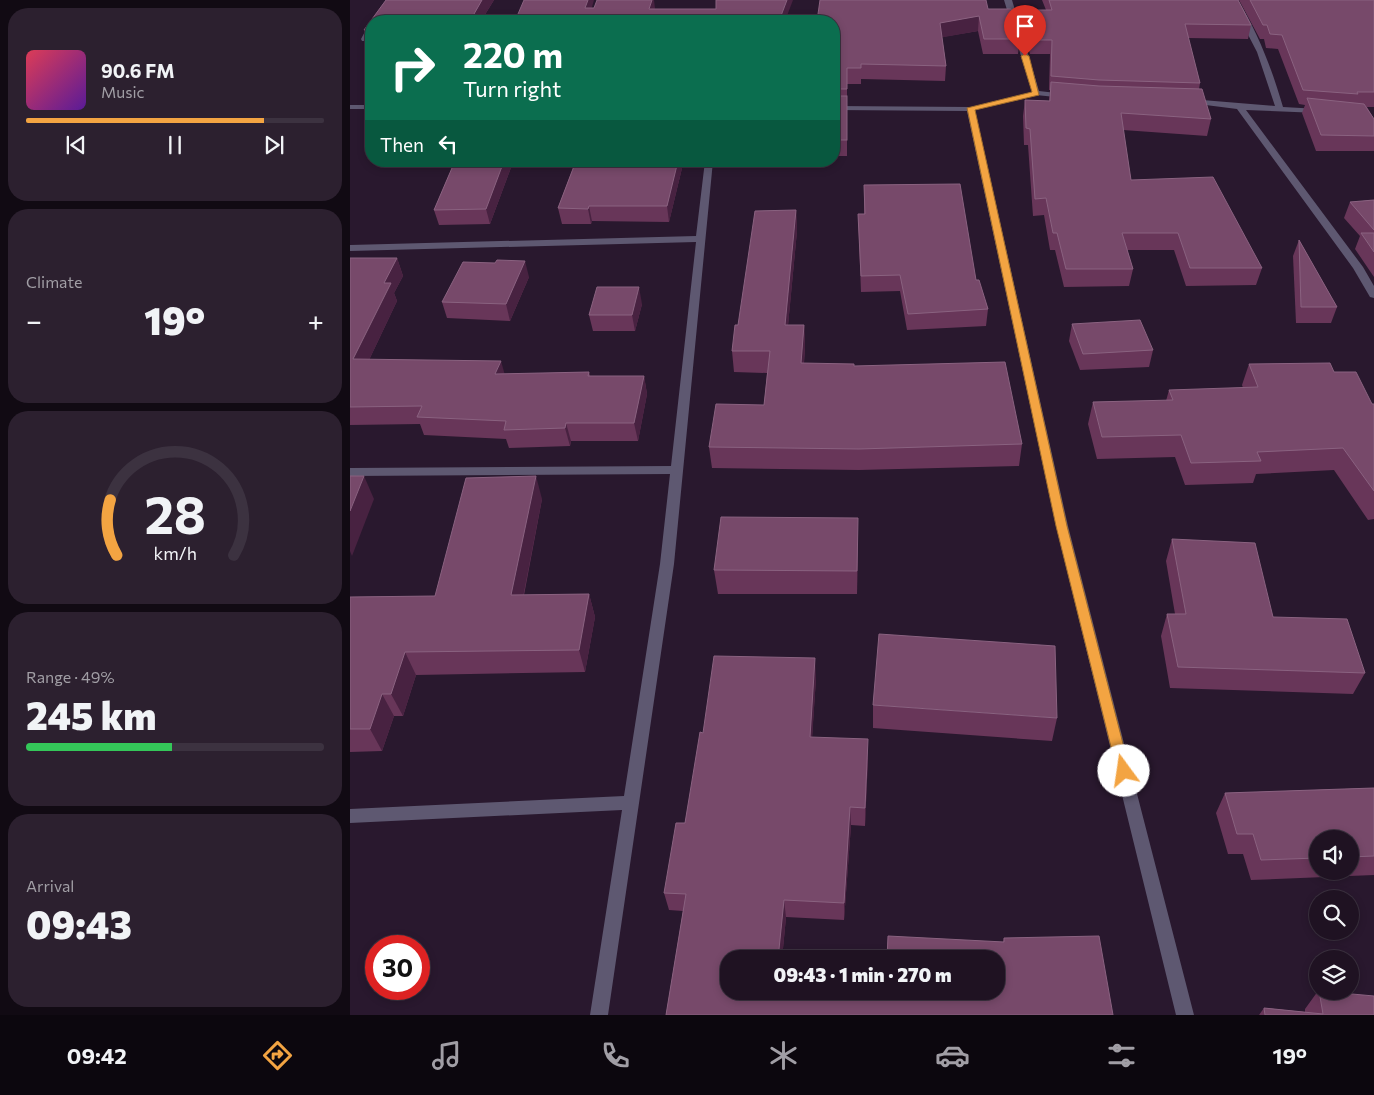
<!DOCTYPE html>
<meta charset="utf-8">
<style>
:root{--surface:#1f1222;--page:#2c202f;--text:#f1f3f6;--muted:#a19ea5;--line:#3c3240;--accent:#f3a442}
body{margin:0;font-family:Commissioner,sans-serif;background:var(--page);color:var(--text);height:100vh;display:flex;flex-direction:column;font-size:19px;white-space:nowrap}
*{box-sizing:border-box;margin:0}
p{font-size:16px;color:var(--muted)}
.icon{flex:none;width:28px;height:28px;fill:none;stroke:currentColor;stroke-width:2;stroke-linecap:round;stroke-linejoin:round}
.map{position:relative;flex:1;overflow:hidden}
.details{display:flex;flex-direction:column;gap:8px;padding:8px;background:#110a13;width:350px}
.details>*{flex:none}
.top-card{position:absolute;left:15px;top:15px;width:475px;height:152px;border-radius:20px;box-shadow:0 2px 8px #0003,0 0 0 1px var(--line);background:#0b6e4f;color:#fff;overflow:hidden}
.buttons{position:absolute;left:959px;top:830px;display:grid;gap:10px}
.buttons a{display:grid;place-items:center;width:50px;height:50px;border-radius:50%;background:var(--surface);box-shadow:0 2px 8px #0003,0 0 0 1px var(--line);font-size:25px}
.speed{position:absolute;left:15px;top:935px;display:flex;gap:10px;font-size:25px;font-weight:700;text-align:center}
.speed>*{display:grid;place-content:center;width:65px;height:65px;border-radius:50%;background:var(--surface);box-shadow:0 2px 8px #0003,0 0 0 1px var(--line);line-height:1}
.speed .limit{border:8px solid #d22;background:#fff;color:#111}
.pin{position:absolute;display:grid;place-items:center;width:42px;height:42px;color:#fff;margin:-51px -21px;border-radius:50% 50% 50% 0;rotate:-45deg;box-shadow:0 0 5px #0007}
.pin .icon{rotate:45deg}
.me{position:absolute;width:55px;margin:-28px;rotate:346deg;stroke-linejoin:round;filter:drop-shadow(0 0 4px #0008)}
.turn{display:flex;align-items:center;gap:18px;height:105px;padding:0 15px;font-size:22px}
.turn .icon{width:65px;height:65px;stroke-width:2.5}
.turn b{display:block;font-size:35px;line-height:42px}
.then{display:flex;align-items:center;height:48px;padding:0 15px;background:#0003;gap:10px;font-size:19px}
.big{font-size:38px;font-weight:800;line-height:1.1}
.details .card{flex:1;display:flex;flex-direction:column;justify-content:center;gap:8px;min-width:0;padding:0 18px;border-radius:20px;background:var(--page)}
.details .dial{align-items:center;gap:0}
.dial svg{height:130px;overflow:visible;fill:none;stroke:var(--line);stroke-width:7;stroke-linecap:round;text-anchor:middle}
.dial text{fill:var(--text);stroke:none}
.song{display:flex;align-items:center;gap:15px}
.cover{width:60px;height:60px;border-radius:8px;background:linear-gradient(135deg,hsl(350 70% 55%),hsl(270 70% 35%))}
.played{height:5px;border-radius:2px;background:linear-gradient(90deg,var(--accent) 80%,var(--line) 80%)}
.keys{display:flex;justify-content:space-around;direction:ltr}
.heat{display:flex;justify-content:space-between;align-items:center;font-size:28px;direction:ltr}
.charge{height:8px;border-radius:4px;background:linear-gradient(90deg,#34c759 49%,var(--line) 0)}
.trip{position:absolute;left:370px;top:950px;width:285px;height:50px;border-radius:20px;background:var(--surface);box-shadow:0 2px 8px #0003,0 0 0 1px var(--line);font-weight:800;line-height:50px;text-align:center}
.tabs{display:flex;height:80px;justify-content:space-around;align-items:center;background:#0c070e;color:var(--muted)}
.tabs .icon{width:35px;height:35px}
.tabs .active{color:var(--accent)}
.tabs b{font-size:22px;color:var(--text)}
main{display:flex;flex:1;min-height:0}
.map>svg:first-child{display:block}
.lines{fill:none;stroke-linecap:round;stroke-linejoin:round}
.lane{fill:#5e5871;fill-rule:evenodd}
.street{fill:#5e5871;fill-rule:evenodd}
.wall{fill:#683659;fill-rule:evenodd}
.shaded-wall{fill:#482241}
.building{fill:#77496a;stroke:#8a6280}
.route{fill:#f3a442;stroke:#9e6b2b}
</style>
<main>
<section class="details">
<div class="card">
<div class="song"><i class="cover"></i><div><b>90.6 FM</b><p>Music</p></div></div>
<div class="played"></div>
<div class="keys"><svg class="icon" aria-label="previous" viewBox="0 0 24 24"><path d="M18 5L8 12l10 7zM5 5v14"/></svg><svg class="icon" aria-label="pause" viewBox="0 0 24 24"><path d="M8 5v14M16 5v14"/></svg><svg class="icon" aria-label="next" viewBox="0 0 24 24"><path d="M6 5l10 7-10 7zM19 5v14"/></svg></div>
</div>
<div class="card"><p>Climate</p>
<div class="heat"><a>−</a><b class="big">19°</b><a>+</a></div>
</div>
<div class="card dial"><svg viewBox="0 0 100 80">
<path d="M14 69A42 42 0 1 1 86 69"/>
<path d="M14 69A42 42 0 0 1 10 35" stroke="#f3a442"/>
<text x="50" y="56" font-size="32" font-weight="700">28</text>
<text x="50" y="72" font-size="11">km/h</text>
</svg></div>
<div class="card"><p>Range · 49%</p><b class="big">245 km</b><div class="charge"></div></div>
<div class="card"><p>Arrival</p><b class="big">09:43</b></div>
</section>
<div class="map">
<svg width="1024" height="1015" viewBox="0 0 1024 1015">
<rect width="100%" height="100%" fill="#29182e"/>
<g class="lines">
<path class="lane" d="M18,26H21V34L18,41H12L11,39Z"/>
<g class="street">
<path d="M654,0H662L689,91L715,94L719,96L715,98L686,95L625,110L718,526L844,1015H826L706,526L617,111L484,110V106L621,107L682,92Z"/>
<path d="M880,0H888C908,33 922,69 933,107L969,109L973,111L969,113L896,110L1013,267L1024,286V298L1020,297L1003,268L887,109L840,103L836,101L840,99L925,106L907,52Z"/>
<rect x="0" y="105" width="21" height="4"/>
<path d="M355,161H363L324,564L258,1015H240L272,810L0,823V809L274,796L310,564L320,474L0,476V468L321,466L346,242L0,251V245L346,236Z"/>
</g>
</g>
<g class="wall">
<path d="M36,0H144L131,21H21V44H18L14,30Z"/>
<path d="M692,0H888L901,25L898,39L838,38L850,83L849,89L861,119L857,136L773,130L781,180L912,268L906,285L836,286L824,250H777L783,269L779,286L714,287L705,250H700L694,215L683,216L678,145H674L673,116L675,100L699,101L700,90H699L700,54H680L671,24L672,10H696Z"/>
<path d="M889,0H1024V107H1017L1024,119V151H966L952,113L955,105L949,104L928,49L916,48L914,39H910Z"/>
<path d="M638,9L670,39L668,54H633L628,31L592,37L596,66L595,81L511,79V84H497V156H484V21Z"/>
<path d="M105,161H335V164H333L319,222L242,221L241,224H212L208,208L224,165H162L140,224L89,225L84,210Z"/>
<path d="M514,185L626,280L638,309L636,326L557,330L550,291L511,292L508,214H514Z"/>
<path d="M1024,200V277L1005,249L1010,236L994,218L1000,202Z"/>
<path d="M446,210L447,231L438,325H454L455,347L454,363L504,366L672,444L669,466L509,470L362,468L359,447L414,405L417,373L384,372L382,351L388,325Z"/>
<path d="M949,240L987,307L981,323H946L943,256Z"/>
<path d="M0,258H47L53,276L44,293L47,301L19,360L154,374L239,372L240,376H294L297,394L288,441H221L220,446L159,448L156,439L74,435L70,424L0,425Z"/>
<path d="M179,277L160,321L97,318L92,302Z"/>
<path d="M292,304L285,331H243L239,315Z"/>
<path d="M722,324L803,350L799,367L730,370L719,341Z"/>
<path d="M899,364L984,372L1022,404H1024V519L1018,520L984,470L906,474L903,483L835,485L825,457L747,459L738,424L743,402L816,401L819,390L893,388L892,385Z"/>
<path d="M192,499L174,595L239,594L245,617L235,672L66,675L53,716H44L32,751L0,752V597L85,596Z"/>
<path d="M822,539L923,617L1015,673L1003,694L820,688L811,636L817,614H825L816,561Z"/>
<path d="M508,542L507,594H368L364,570Z"/>
<path d="M466,678L462,737L518,758L515,826L501,825L494,920L436,917L432,959H379V991L536,992L653,942L654,938L763,1015H316L333,911L319,910L314,893L335,823L353,733Z"/>
<path d="M523,705L707,718L702,741L523,728Z"/>
<path d="M1024,788V875L901,880L893,854H878L866,813L875,793ZM968,839H1000V871H968Z"/>
<path d="M968,991H975L1024,1015H909L914,1008L955,1012V1009Z"/>
</g>
<g class="shaded-wall">
<path d="M132,0H144L131,21H120Z"/>
<path d="M238,0H244L238,21L235,8Z"/>
<path d="M299,0H304L305,8L301,21Z"/>
<path d="M437,0H443L435,21H429Z"/>
<path d="M629,16L628,31L589,38L590,23Z"/>
<path d="M154,161H161L162,165L140,224L136,209Z"/>
<path d="M328,161H332L333,164L319,222L317,206Z"/>
<path d="M239,206L242,221L241,224L238,209Z"/>
<path d="M446,210L447,231L436,347L435,325Z"/>
<path d="M47,258L53,276L44,293L47,301L11,377L3,359L34,283Z"/>
<path d="M175,261L179,277L160,321L156,304Z"/>
<path d="M289,287L292,304L285,331L282,315Z"/>
<path d="M454,325L455,347L452,385L451,363Z"/>
<path d="M151,361L156,379L145,374Z"/>
<path d="M294,376L297,394L288,441L284,423Z"/>
<path d="M216,423L221,441L220,446L215,428Z"/>
<path d="M14,476L24,499L2,556L0,551V511Z"/>
<path d="M186,476L192,499L169,618L161,595Z"/>
<path d="M508,518V542L507,594V571Z"/>
<path d="M239,594L245,617L235,672L229,650Z"/>
<path d="M55,652L66,675L53,716L41,694Z"/>
<path d="M465,658L466,678L461,756L460,737Z"/>
<path d="M32,694L44,716L32,751L20,729Z"/>
<path d="M518,739V758L515,826V808Z"/>
<path d="M500,807L501,825L494,920V903Z"/>
<path d="M434,900L436,917L432,959H428Z"/>
</g>
<g class="building">
<path d="M36,0H132L120,21H21V30H14Z"/>
<path d="M174,0H238L235,8H244L247,0H302L299,9H366V0H437L429,21H165Z"/>
<path d="M470,0H636L638,9H661L670,39H634L629,16L590,23L596,66L511,64V68H497V89H484V21H467Z"/>
<path d="M699,0H888L901,25L835,24L850,83L749,80L701,76L702,40H682L672,10H702Z"/>
<path d="M900,0H1024V92H1007L1008,94L953,90L932,35L920,34L917,25H913Z"/>
<path d="M701,82L749,86L852,89L861,119L771,113L781,180L863,177L912,268H840L828,233H772L783,269H716L707,233H703L696,198L685,199L680,129L676,128L675,100L700,101Z"/>
<rect x="484" y="96" width="13" height="44"/>
<path d="M957,98L1014,104L1024,119V136L971,135Z"/>
<path d="M105,161H154L136,209L84,210Z"/>
<path d="M226,161H328L317,206H239L238,209L208,208Z"/>
<path d="M610,184L626,280H629L638,309L558,314L550,275L511,276L508,214H515L514,185Z"/>
<path d="M1024,200V230L1000,202Z"/>
<path d="M446,210L435,325H454L451,363L504,364V366L655,362L672,444L509,449L359,447L366,404L414,405L420,351H382L385,325H388L405,211Z"/>
<path d="M1011,233H1024V252Z"/>
<path d="M949,240L987,307H951Z"/>
<path d="M0,258H47L34,283H41L3,359L151,361L145,374L239,372L238,376H294L284,423H216L215,428L154,430L156,421L67,417L72,406L0,407Z"/>
<path d="M147,260L175,261L156,304L92,302L113,262L145,263Z"/>
<path d="M247,287H289L282,315H239Z"/>
<path d="M790,320L803,350L733,354L722,324Z"/>
<path d="M980,363L984,372H1006L1022,404H1024V491L993,448L907,452L911,461L841,463L831,435L752,437L743,402L823,400L819,390L908,387L899,364Z"/>
<path d="M0,476H14L0,511Z"/>
<path d="M186,476L161,595L239,594L229,650L55,652L41,694H32L20,729H0V597L85,596L116,478Z"/>
<path d="M371,517L508,518L507,571L364,570Z"/>
<path d="M822,539L905,543L923,617L997,619L1015,673L828,667L817,614H836Z"/>
<path d="M529,634L705,646L707,718L523,705Z"/>
<path d="M364,656L465,658L460,737L518,739L515,808L500,807L494,903L434,900L428,959H379V991H502L536,992V991H646V959H537L538,936L654,942V938L749,936L763,1015H316L336,894L314,893L326,823H335L350,732L353,733Z"/>
<path d="M1024,788V856L1000,857V839H968V858L911,860L903,834H887L875,793Z"/>
<path d="M969,991L1024,996V1015H915L914,1008L973,1014Z"/>
</g>
<path class="route" d="M675,54L679,56L689,95L625,110L717,526L780,771L778,775L774,777L769,775L767,771L706,526L617,108L682,92L671,56Z"/>
</svg>
<div class="buttons">
<a><svg class="icon" aria-label="sound" viewBox="0 0 24 24"><path d="M4 9h4l5-4v14l-5-4H4zM17 9q2 3 0 6"/></svg></a>
<a><svg class="icon" aria-label="search" viewBox="0 0 24 24"><circle cx="10" cy="10" r="6"/><path d="M15 15l6 6"/></svg></a>
<a><svg class="icon" aria-label="layers" viewBox="0 0 24 24"><path d="M12 4l9 5-9 5-9-5zM3 14l9 5 9-5"/></svg></a>
</div>
<div class="speed"><div class="limit">30</div></div>
<div class="pin" style="left:675px;top:56px;background:#d93025"><svg class="icon" aria-label="arrive" viewBox="0 0 24 24"><path d="M6 21V4h12l-3 4 3 4H6"/></svg></div>
<svg class="me" style="left:774px;top:771px" viewBox="-20 -20 40 40"><circle r="19" fill="#fff"/><path d="M0-13L10 11 0 6-10 11z" fill="#f3a442"/></svg>
<div class="trip">09:43 · 1 min · 270 m</div>
<div class="top-card">
<div class="turn"><svg class="icon" aria-label="right" viewBox="0 0 24 24"><path d="M7 20v-9h11M14 6l5 5-5 5"/></svg><div><b>220 m</b>Turn right</div></div>
<div class="then">Then<svg class="icon" aria-label="left" viewBox="0 0 24 24"><path d="M17 20v-9H6M10 6l-5 5 5 5"/></svg></div>
</div>
</div>
</main>
<nav class="tabs">
<b>09:42</b>
<svg class="icon active" aria-label="directions" viewBox="0 0 24 24"><path d="M12 3l9 9-9 9-9-9zM9 14v-3h6M13 9l2 2-2 2"/></svg>
<svg class="icon" aria-label="music" viewBox="0 0 24 24"><path d="M9 18V5l10-2v13"/><circle cx="6" cy="18" r="3"/><circle cx="16" cy="16" r="3"/></svg>
<svg class="icon" aria-label="phone" viewBox="0 0 24 24"><path d="M5 4h4l2 5-3 2q2 4 5 5l2-3 5 2v4C11 20 4 13 5 4z"/></svg>
<svg class="icon" aria-label="climate" viewBox="0 0 24 24"><path d="M12 3v18M4 7l16 10M4 17L20 7"/></svg>
<svg class="icon" aria-label="car" viewBox="0 0 24 24"><path d="M5 17H2v-5l4-1 3-4h7l3 4 3 1v5h-3M9 17h6M6 11h13"/><circle cx="7" cy="17" r="2"/><circle cx="17" cy="17" r="2"/></svg>
<svg class="icon" aria-label="filters" viewBox="0 0 24 24"><path d="M4 7h16M4 17h16"/><circle cx="9" cy="7" r="2"/><circle cx="15" cy="17" r="2"/></svg>
<b>19°</b>
</nav>
